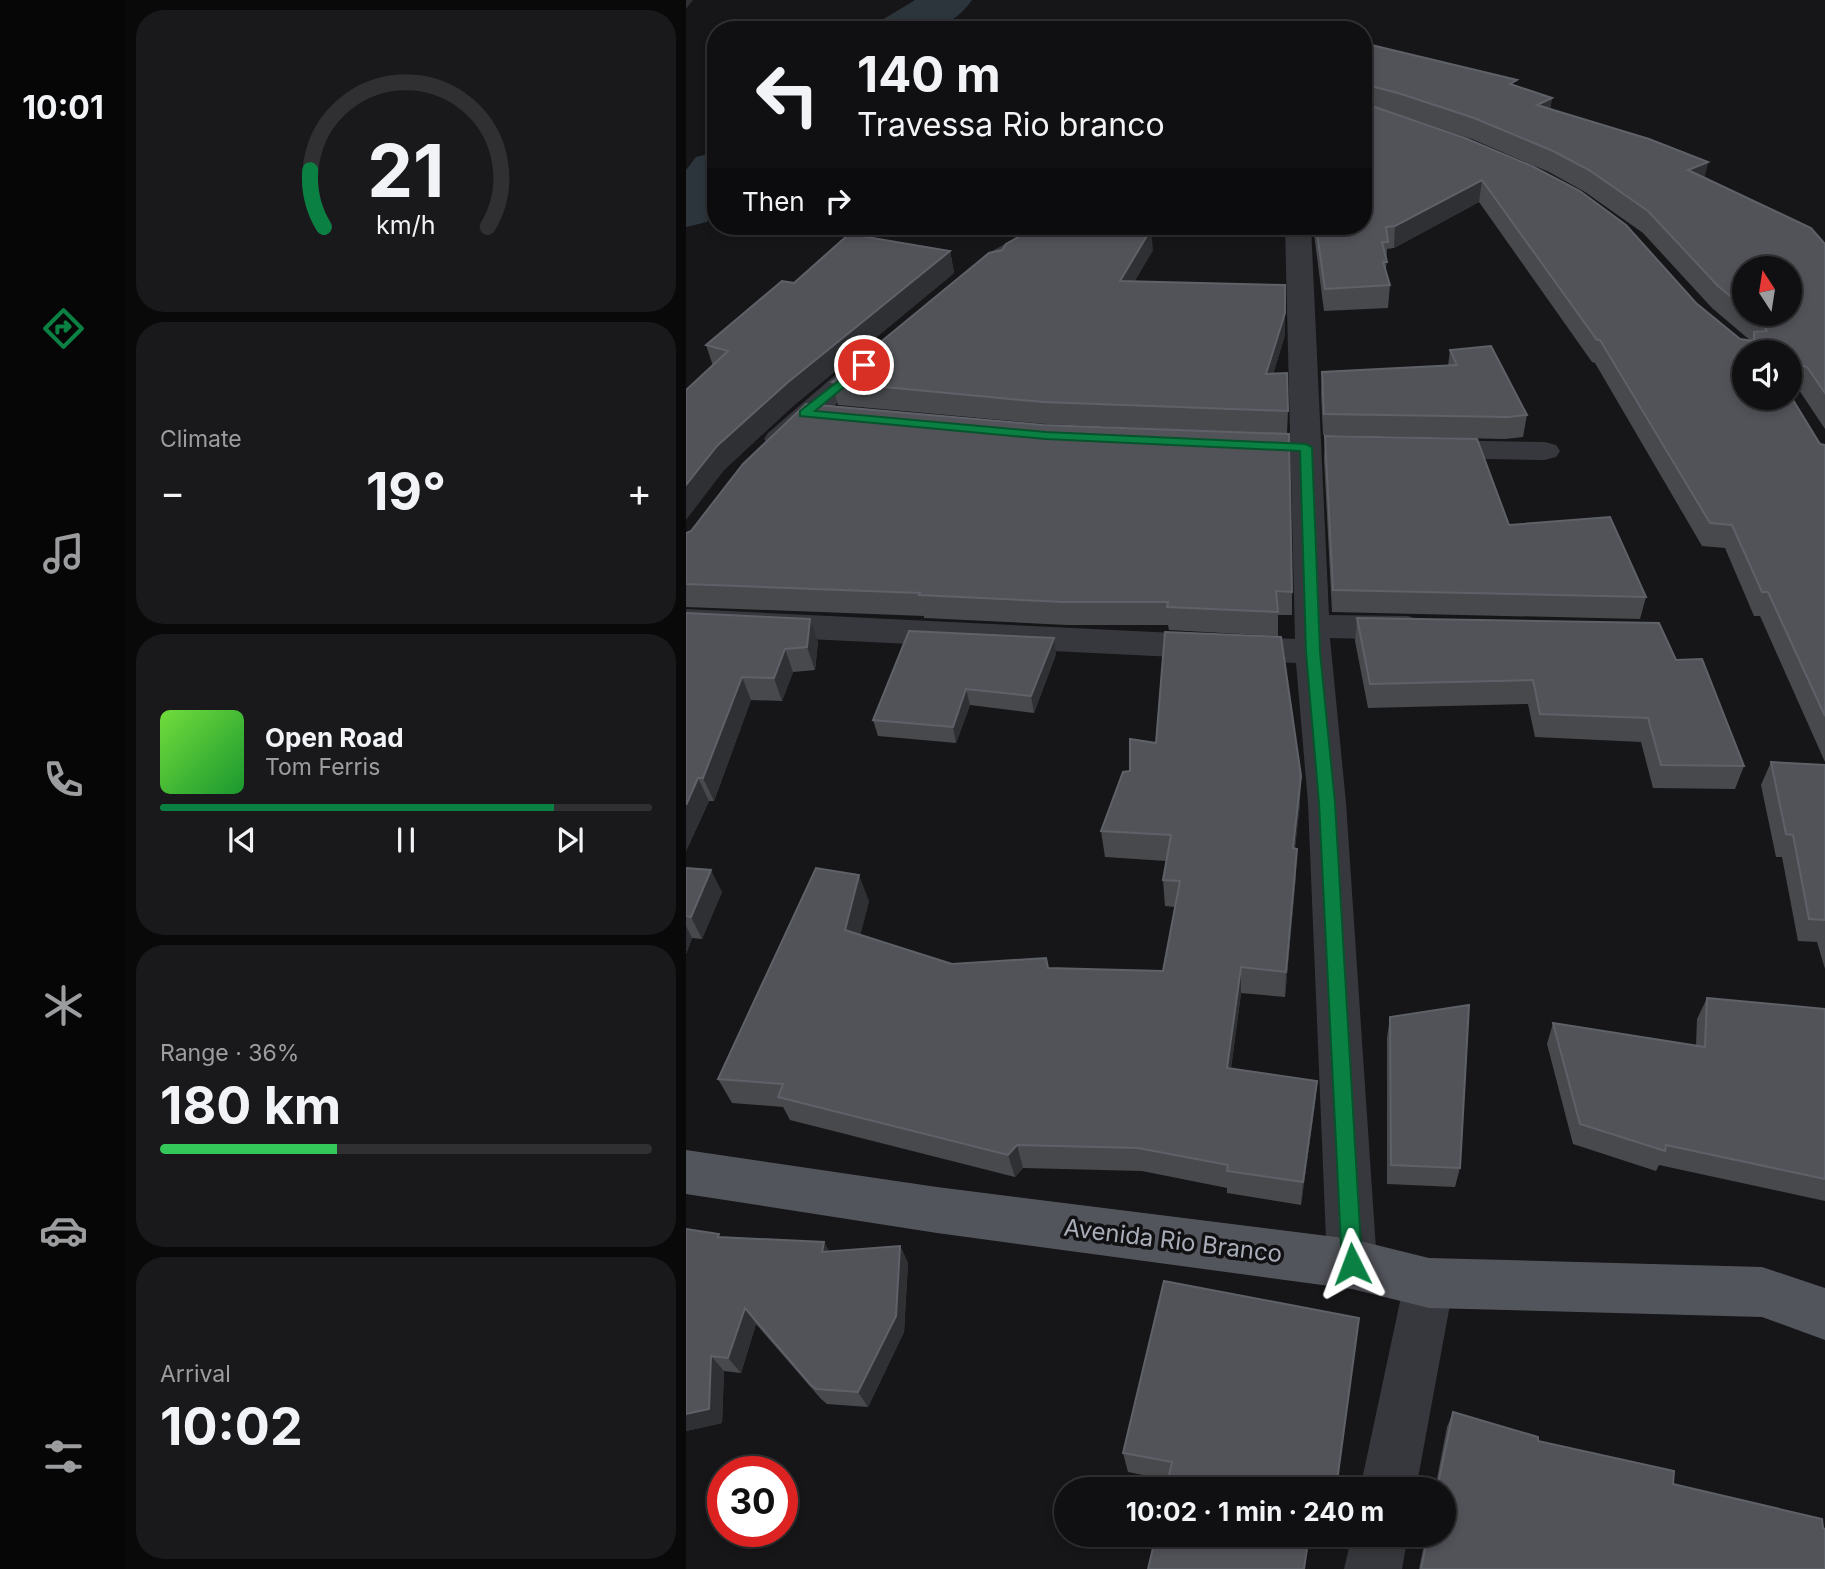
<!DOCTYPE html>
<meta charset="utf-8">
<style>
:root{--surface:#101012;--page:#19191b;--text:#f1f3f6;--muted:#9c9d9f;--line:#303032;--accent:#0b8043}
body{margin:0;font-family:Inter,sans-serif;background:var(--page);color:var(--text);height:100vh;display:flex;flex-direction:column;font-size:26px;white-space:nowrap}
*{box-sizing:border-box;margin:0}
p{font-size:23px;color:var(--muted)}
.icon{flex:none;width:38px;height:38px;fill:none;stroke:currentColor;stroke-width:2;stroke-linecap:round;stroke-linejoin:round}
.map{position:relative;flex:1;overflow:hidden}
.side{display:flex;flex-direction:column;gap:10px;padding:10px;background:#09090a;width:560px}
.side>*{flex:none}
.guide{position:absolute;left:21px;top:21px;width:665px;height:214px;border-radius:28px;box-shadow:0 4px 10px #0003,0 0 0 2px var(--line);background:#101012;color:var(--text);overflow:hidden}
.needle{width:46px;rotate:348deg}
.tools{position:absolute;left:1046px;top:256px;display:grid;gap:14px}
.tools a{display:grid;place-items:center;width:70px;height:70px;border-radius:50%;background:var(--surface);box-shadow:0 4px 10px #0003,0 0 0 2px var(--line);font-size:35px}
.speed{position:absolute;left:21px;top:1456px;display:flex;gap:14px;font-size:35px;font-weight:700;text-align:center}
.speed>*{display:grid;place-content:center;width:91px;height:91px;border-radius:50%;background:var(--surface);box-shadow:0 4px 10px #0003,0 0 0 2px var(--line);line-height:1}
.speed .limit{border:10px solid #d22;background:#fff;color:#111}
.pin{position:absolute;display:grid;place-items:center;width:60px;height:60px;color:#fff;margin:-30px;border:4px solid #fff;border-radius:50%;box-shadow:0 2px 7px #0007}
.me{position:absolute;width:77px;margin:-38px;rotate:357deg;stroke-linejoin:round;filter:drop-shadow(0 0 5px #0008)}
.turn{display:flex;align-items:center;gap:24px;height:147px;padding:0 35px;font-size:32px}
.turn .icon{width:91px;height:91px;stroke-width:2.5}
.turn b{display:block;font-size:49px;line-height:60px}
.then{display:flex;align-items:center;height:66px;padding:0 35px;background:#0003;gap:14px;font-size:26px}
.big{font-size:52px;font-weight:700;line-height:1.1}
.side .card{flex:1;display:flex;flex-direction:column;justify-content:center;gap:10px;min-width:0;padding:0 24px;border-radius:28px;background:var(--page)}
.side .dial{align-items:center;gap:0}
.dial svg{height:182px;overflow:visible;fill:none;stroke:var(--line);stroke-width:7;stroke-linecap:round;text-anchor:middle}
.dial text{fill:var(--text);stroke:none}
.song{display:flex;align-items:center;gap:21px}
.cover{width:84px;height:84px;border-radius:10px;background:linear-gradient(135deg,hsl(100 70% 55%),hsl(130 70% 35%))}
.played{height:7px;border-radius:4px;background:linear-gradient(90deg,var(--accent) 80%,var(--line) 80%)}
.keys{display:flex;justify-content:space-around;direction:ltr}
.heat{display:flex;justify-content:space-between;align-items:center;font-size:38px;direction:ltr}
.charge{height:10px;border-radius:5px;background:linear-gradient(90deg,#34c759 36%,var(--line) 0)}
.trip{position:absolute;left:368px;top:1477px;width:402px;height:70px;border-radius:35px;background:var(--surface);box-shadow:0 4px 10px #0003,0 0 0 2px var(--line);font-weight:700;line-height:70px;text-align:center}
main{display:flex;flex:1;min-height:0}
.dock{display:flex;flex-direction:column;width:126px;justify-content:space-around;align-items:center;background:#060607;color:var(--muted)}
.dock .icon{width:49px;height:49px}
.dock .on{color:var(--accent)}
.dock b{font-size:32px;color:var(--text)}
.map>svg:first-child{display:block}
.lines{fill:none;stroke-linecap:round;stroke-linejoin:round}
.river{fill:#2c353c;fill-rule:evenodd}
.minor{fill:#37383d;fill-rule:evenodd}
.major{fill:#53555c;fill-rule:evenodd}
.wall{fill:#47494d;fill-rule:evenodd}
.shaded-wall{fill:#2f3033}
.building{fill:#525359;stroke:#5f6168;stroke-width:2}
.route{fill:#0b8043;stroke:#07532c;stroke-width:2}
.labels{text-anchor:middle;stroke-width:7;stroke-linejoin:round;paint-order:stroke}
.near-street-label{font-size:24px;fill:#a8adb8;stroke:#111113}
</style>
<main>
<nav class="dock">
<b>10:01</b>
<svg class="icon on" aria-label="directions" viewBox="0 0 24 24"><path d="M12 3l9 9-9 9-9-9zM9 14v-3h6M13 9l2 2-2 2"/></svg>
<svg class="icon" aria-label="music" viewBox="0 0 24 24"><path d="M9 18V5l10-2v13"/><circle cx="6" cy="18" r="3"/><circle cx="16" cy="16" r="3"/></svg>
<svg class="icon" aria-label="phone" viewBox="0 0 24 24"><path d="M5 4h4l2 5-3 2q2 4 5 5l2-3 5 2v4C11 20 4 13 5 4z"/></svg>
<svg class="icon" aria-label="climate" viewBox="0 0 24 24"><path d="M12 3v18M4 7l16 10M4 17L20 7"/></svg>
<svg class="icon" aria-label="car" viewBox="0 0 24 24"><path d="M5 17H2v-5l4-1 3-4h7l3 4 3 1v5h-3M9 17h6M6 11h13"/><circle cx="7" cy="17" r="2"/><circle cx="17" cy="17" r="2"/></svg>
<svg class="icon" aria-label="filters" viewBox="0 0 24 24"><path d="M4 7h16M4 17h16"/><circle cx="9" cy="7" r="2"/><circle cx="15" cy="17" r="2"/></svg>
</nav>
<section class="side">
<div class="card dial"><svg viewBox="0 0 100 80">
<path d="M14 69A42 42 0 1 1 86 69"/>
<path d="M14 69A42 42 0 0 1 8 44" stroke="#0b8043"/>
<text x="50" y="56" font-size="32" font-weight="700">21</text>
<text x="50" y="72" font-size="11">km/h</text>
</svg></div>
<div class="card"><p>Climate</p>
<div class="heat"><a>−</a><b class="big">19°</b><a>+</a></div>
</div>
<div class="card">
<div class="song"><i class="cover"></i><div><b>Open Road</b><p>Tom Ferris</p></div></div>
<div class="played"></div>
<div class="keys"><svg class="icon" aria-label="previous" viewBox="0 0 24 24"><path d="M18 5L8 12l10 7zM5 5v14"/></svg><svg class="icon" aria-label="pause" viewBox="0 0 24 24"><path d="M8 5v14M16 5v14"/></svg><svg class="icon" aria-label="next" viewBox="0 0 24 24"><path d="M6 5l10 7-10 7zM19 5v14"/></svg></div>
</div>
<div class="card"><p>Range · 36%</p><b class="big">180 km</b><div class="charge"></div></div>
<div class="card"><p>Arrival</p><b class="big">10:02</b></div>
</section>
<div class="map">
<svg width="1139" height="1569" viewBox="0 0 1139 1569">
<rect width="100%" height="100%" fill="#161618"/>
<g class="lines">
<g class="river">
<path d="M229,0H286C261,36 227,30 189,30L196,20Z"/>
<path d="M30,152V209L21,222L0,227V170L10,157Z"/>
</g>
<g class="minor">
<path d="M351,226H382L378,231L317,265L308,268L299,265L295,260L299,255Z"/>
<path d="M599,226H625L643,615L722,616L734,620L739,628L734,636L722,640L644,638L660,803L691,1264L684,1281L666,1289L648,1281L641,1264L622,803L610,663L0,633V609L609,639Z"/>
<path d="M187,349L197,351L201,357L197,363L104,445L93,448L82,445L78,439L82,433L177,351Z"/>
<path d="M743,440L859,442L870,445L874,451L870,457L859,460L743,458L732,455L728,449L732,443Z"/>
<path d="M743,1258L761,1265L768,1283L730,1489H674L718,1283L725,1265Z"/>
<path d="M666,1535H722L716,1569H658Z"/>
</g>
<path class="major" d="M0,1150L251,1187L666,1239L743,1258L1076,1267L1139,1288V1340L1076,1317L743,1308L666,1289L251,1233L0,1194Z"/>
</g>
<g class="wall">
<path d="M677,43L831,86L866,98L864,109L1022,162L1018,178L1139,244V429L1113,390L1104,387V352H1059L1134,444L1139,445V762L1074,616H1068L1039,548L1016,546L909,363L906,362L793,202L708,248L701,249L700,273L704,285L702,308L638,311L627,226H677ZM702,111L786,139L863,172L899,192L957,233L1026,308L1065,341L1054,339L1010,303ZM1059,268L1104,313H1059Z"/>
<path d="M467,250L448,282L599,313V335L587,374L602,411L601,434L360,424L152,405L146,382Z"/>
<path d="M264,251L268,273L107,406L39,469L27,366L20,345L108,283Z"/>
<path d="M764,350L841,415L837,437L819,439L637,435L635,394L636,372L762,366Z"/>
<path d="M639,436L823,525L960,597L954,619L646,612L638,459Z"/>
<path d="M0,533L606,592V615H592V636L483,630L482,625H381L238,618V616L0,607Z"/>
<path d="M0,613L132,642L129,670L107,672L96,701L65,700L28,801H23L0,851Z"/>
<path d="M671,618L990,660L1058,766L1049,789L967,788L955,742L849,737L842,704L682,708L669,641Z"/>
<path d="M370,654L348,713L284,705L270,743L192,736L187,720Z"/>
<path d="M1085,762L1139,765V969L1131,942L1112,941L1096,857H1090L1075,785Z"/>
<path d="M614,803L609,848L610,875L599,997L555,993L545,1068L631,1081L629,1104L615,1205L541,1193V1188L456,1171L337,1168L329,1177L104,1120L97,1107L46,1103L32,1079L183,901L174,935L266,964L362,968L477,971L489,907L479,906L477,880L480,861L419,857L415,831Z"/>
<path d="M0,868L36,892L16,939L6,938L0,954Z"/>
<path d="M1021,998L1139,1009V1201L973,1165L970,1171L887,1144L861,1044L867,1023L1010,1046L1011,1019Z"/>
<path d="M704,1017L774,1168L769,1187L701,1184V1038Z"/>
<path d="M35,1237L144,1251L214,1246L222,1263L218,1332L182,1407L141,1404L135,1399L70,1324L55,1373L38,1371L36,1423L0,1431Z"/>
<path d="M673,1318L482,1480L442,1472L437,1453Z"/>
<path d="M767,1412L852,1441L987,1484L1137,1528L1139,1569H733L740,1535H758V1489H749L761,1427Z"/>
</g>
<g class="shaded-wall">
<path d="M0,0H7L0,9Z"/>
<path d="M866,98L863,118L851,105Z"/>
<path d="M1022,162L1017,184L1002,170Z"/>
<path d="M796,180L793,202L708,248L709,226Z"/>
<path d="M465,229L467,250L435,303L434,281Z"/>
<path d="M264,251L268,273L107,406L39,469L0,520V485L31,446L101,383Z"/>
<path d="M599,313V335L580,397V374Z"/>
<path d="M124,619L132,642L129,670L121,647Z"/>
<path d="M368,638L370,654L348,713L345,696Z"/>
<path d="M99,649L107,672L96,701L88,678Z"/>
<path d="M56,677L65,700L28,801L17,778Z"/>
<path d="M280,689L284,705L270,743L267,727Z"/>
<path d="M615,776L614,803L606,875L607,848Z"/>
<path d="M12,778L23,801L0,851V805Z"/>
<path d="M611,849L610,875L599,997L600,972Z"/>
<path d="M25,870L36,892L16,939L5,917Z"/>
<path d="M173,875L183,901L169,956L159,930Z"/>
<path d="M0,926L6,938L0,954Z"/>
<path d="M555,967V993L542,1092L541,1068Z"/>
<path d="M631,1081L629,1104L615,1205L617,1182Z"/>
<path d="M331,1145L337,1168L329,1177L322,1155Z"/>
<path d="M138,1242L148,1259L136,1252Z"/>
<path d="M214,1246L222,1263L218,1332L182,1407L172,1392Z"/>
<path d="M59,1308L70,1324L55,1373L42,1358Z"/>
<path d="M25,1356L38,1371L36,1423L0,1431V1414Z"/>
</g>
<g class="building">
<path d="M677,43L831,80L824,84L866,98L851,105L963,139L1022,162L1002,170L1125,228L1139,244V393L1121,367L1110,364L1109,371L1104,372V352H1059V397H1104V395L1134,444L1139,445V716L1082,592H1076L1046,525L1024,523L914,340H911L796,180L709,226L700,227L702,242H696L701,262H697L704,285L639,289L630,226H677V101V103L779,138L846,166L894,191L940,225L1010,303L1054,339L1068,341V332L1081,331L1075,321L1066,313H1104V268H1059V308L1032,286L962,211L903,170L867,151L788,118L712,93L677,84Z"/>
<path d="M465,229L434,281L599,285V313L580,374L601,373L602,411L357,402L146,382L303,253L316,250L320,244L334,236Z"/>
<path d="M163,234L264,251L101,383L31,446L0,485V390L42,351L20,345L96,281L108,283Z"/>
<path d="M805,346L841,415L822,417L638,414L636,372L771,365L764,350Z"/>
<path d="M120,404L357,425L603,434L606,592L590,591L592,612L481,607L482,602H377L233,595L234,593L0,584V533L5,531L57,464Z"/>
<path d="M639,436L791,439L823,525L924,517L960,597L647,590Z"/>
<path d="M0,613L124,619L121,647L99,649L88,678L56,677L17,778H12L0,805Z"/>
<path d="M671,618L973,623L990,660L1016,659L1058,766L975,765L962,718L854,714L847,680L684,684Z"/>
<path d="M223,631L368,638L345,696L280,689L267,727L187,720Z"/>
<path d="M479,632L595,637L615,776L607,848L611,849L600,972L555,967L541,1068L631,1081L617,1182L541,1171L542,1165L452,1148L331,1145L322,1155L92,1097L97,1084L32,1079L130,868L173,875L159,930L266,964L360,958L362,968L477,971L494,881L477,880L485,835L415,831L437,772L444,771V739L470,743Z"/>
<path d="M1085,762L1139,765V920L1123,919L1107,835L1100,834Z"/>
<path d="M0,868L25,870L5,917L0,916Z"/>
<path d="M1021,998L1139,1009V1179L980,1145L979,1151L894,1124L867,1023L1019,1047Z"/>
<path d="M783,1005L774,1168L705,1165L704,1017Z"/>
<path d="M0,1229L33,1234L32,1237L138,1242L136,1252L214,1246L210,1316L172,1392L130,1389L124,1384L59,1308L42,1358L25,1356L23,1409L0,1414Z"/>
<path d="M478,1281L673,1318L650,1489H480L486,1462L437,1453Z"/>
<path d="M767,1412L852,1437V1441L988,1471L987,1484L1136,1519L1137,1528L1139,1529V1569H735L742,1535H758V1489H751Z"/>
<path d="M470,1535H623L618,1569H462Z"/>
</g>
<path class="route" d="M178,361L183,365L182,367L129,411L360,432L620,444L626,447L634,652L649,803L676,1264L673,1271L666,1274L659,1271L656,1264L633,803L620,652L614,451L360,439L114,416V411Z"/>
<g class="labels">
<g class="near-street-label">
<text transform="translate(487 1241) rotate(7)" y="8">Avenida Rio Branco</text>
</g>
</g>
</svg>
<div class="tools">
<a><svg class="needle" viewBox="-14 -14 28 28"><path d="M0-13l5 13h-10z" fill="#e53935"/><path d="M0 13l5-13h-10z" fill="#9c9d9f"/></svg></a>
<a><svg class="icon" aria-label="sound" viewBox="0 0 24 24"><path d="M4 9h4l5-4v14l-5-4H4zM17 9q2 3 0 6"/></svg></a>
</div>
<div class="speed"><div class="limit">30</div></div>
<div class="pin" style="left:178px;top:365px;background:#d93025"><svg class="icon" aria-label="arrive" viewBox="0 0 24 24"><path d="M6 21V4h12l-3 4 3 4H6"/></svg></div>
<svg class="me" style="left:666px;top:1264px" viewBox="-20 -20 40 40"><path d="M0-17L14 15 0 8-14 15z" fill="#0b8043" stroke="#fff" stroke-width="4"/></svg>
<div class="trip">10:02 · 1 min · 240 m</div>
<div class="guide">
<div class="turn"><svg class="icon" aria-label="left" viewBox="0 0 24 24"><path d="M17 20v-9H6M10 6l-5 5 5 5"/></svg><div><b>140 m</b>Travessa Rio branco</div></div>
<div class="then">Then<svg class="icon" aria-label="right" viewBox="0 0 24 24"><path d="M7 20v-9h11M14 6l5 5-5 5"/></svg></div>
</div>
</div>
</main>
